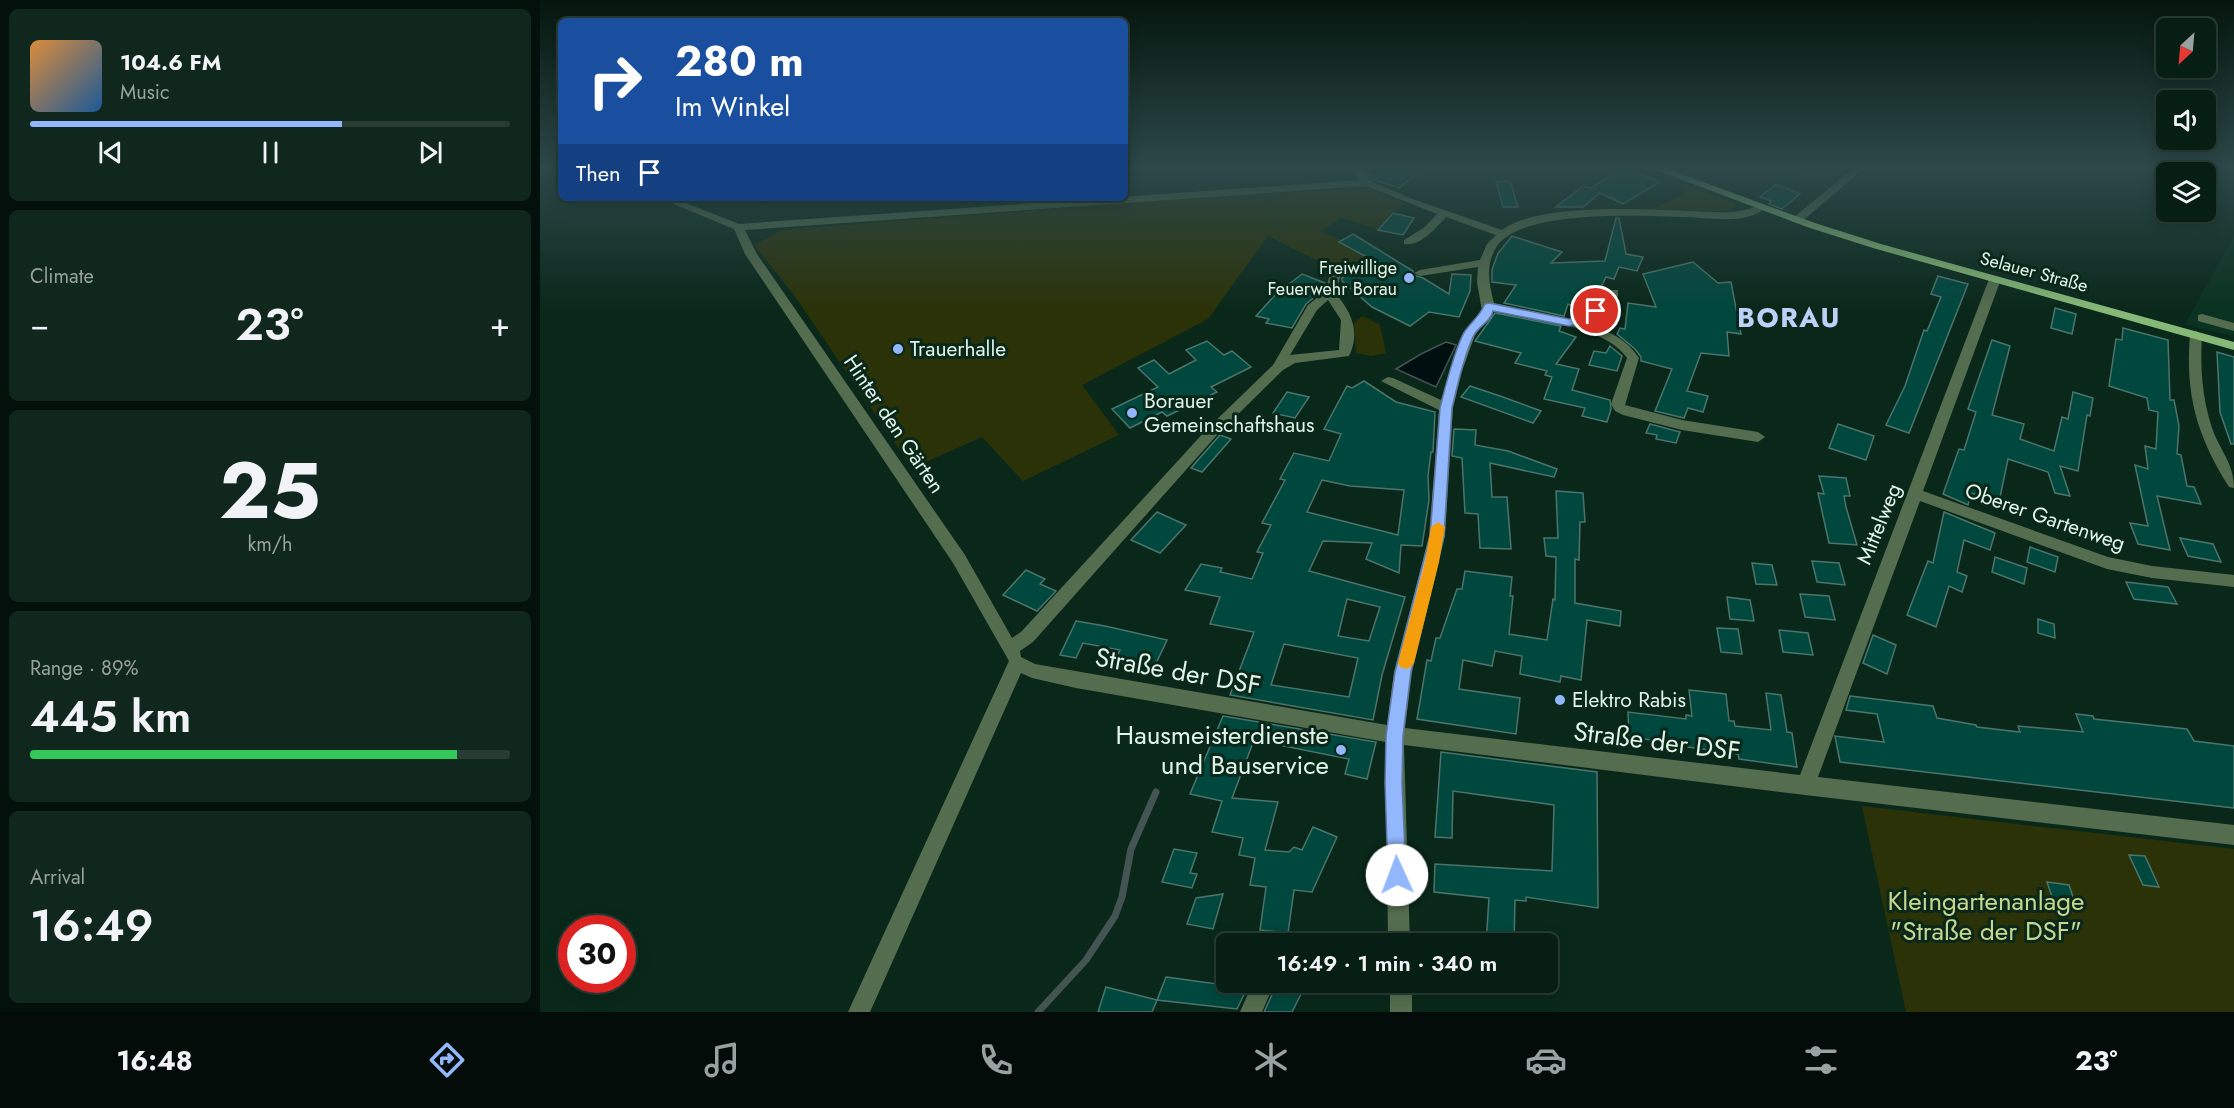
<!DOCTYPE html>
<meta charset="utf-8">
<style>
:root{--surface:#071e14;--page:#10271d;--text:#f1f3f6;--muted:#98a2a0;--line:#283c34;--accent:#92b7fd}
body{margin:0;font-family:Jost,sans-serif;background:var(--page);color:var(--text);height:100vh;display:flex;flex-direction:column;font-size:22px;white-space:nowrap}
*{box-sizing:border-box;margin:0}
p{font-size:20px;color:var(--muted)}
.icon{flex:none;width:33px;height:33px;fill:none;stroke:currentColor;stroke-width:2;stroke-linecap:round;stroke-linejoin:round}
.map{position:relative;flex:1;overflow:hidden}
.sheet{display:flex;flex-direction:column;gap:9px;padding:9px;background:#04100b;width:540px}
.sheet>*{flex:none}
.hud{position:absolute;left:18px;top:18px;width:570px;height:183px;border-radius:9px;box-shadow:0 3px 15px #0003,0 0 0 2px var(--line);background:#1a4fa0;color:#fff;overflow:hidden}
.needle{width:39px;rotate:206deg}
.controls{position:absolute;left:1616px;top:18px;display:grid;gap:12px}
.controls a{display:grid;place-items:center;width:60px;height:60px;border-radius:9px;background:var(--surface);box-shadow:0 3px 15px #0003,0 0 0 2px var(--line);font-size:30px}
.speed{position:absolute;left:18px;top:915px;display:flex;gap:12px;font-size:30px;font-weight:700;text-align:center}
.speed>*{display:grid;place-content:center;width:78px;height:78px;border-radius:50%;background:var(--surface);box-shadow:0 3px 15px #0003,0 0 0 2px var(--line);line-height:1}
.speed .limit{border:9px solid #d22;background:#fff;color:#111}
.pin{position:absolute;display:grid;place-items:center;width:51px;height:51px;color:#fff;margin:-26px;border:3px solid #fff;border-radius:50%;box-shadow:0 2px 6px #0007}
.me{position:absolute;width:66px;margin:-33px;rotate:358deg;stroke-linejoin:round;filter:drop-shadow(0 0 4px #0008)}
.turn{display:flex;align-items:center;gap:21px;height:126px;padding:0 18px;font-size:27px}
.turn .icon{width:78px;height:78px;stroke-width:2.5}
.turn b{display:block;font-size:42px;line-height:51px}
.then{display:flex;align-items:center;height:57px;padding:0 18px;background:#0003;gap:12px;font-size:22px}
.big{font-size:45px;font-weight:600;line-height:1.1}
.sheet .card{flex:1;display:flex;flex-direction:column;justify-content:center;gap:9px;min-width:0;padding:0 21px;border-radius:9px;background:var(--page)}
.sheet .dial{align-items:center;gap:0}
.dial b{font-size:78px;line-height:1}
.song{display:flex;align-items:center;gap:18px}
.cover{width:72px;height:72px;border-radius:9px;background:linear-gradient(135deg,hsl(30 70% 55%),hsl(210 70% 35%))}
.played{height:6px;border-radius:3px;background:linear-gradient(90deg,var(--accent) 65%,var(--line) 65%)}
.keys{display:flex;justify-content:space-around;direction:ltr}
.heat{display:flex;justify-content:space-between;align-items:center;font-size:33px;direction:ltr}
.charge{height:9px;border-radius:4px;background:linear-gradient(90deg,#34c759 89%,var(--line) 0)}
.trip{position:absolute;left:676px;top:933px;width:342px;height:60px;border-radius:9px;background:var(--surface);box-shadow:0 3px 15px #0003,0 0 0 2px var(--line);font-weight:600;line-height:60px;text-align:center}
.menu{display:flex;height:96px;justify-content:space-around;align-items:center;background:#030c08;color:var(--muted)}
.menu .icon{width:42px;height:42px}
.menu .active{color:var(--accent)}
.menu b{font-size:27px;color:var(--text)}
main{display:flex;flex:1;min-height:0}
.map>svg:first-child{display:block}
.built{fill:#0a3220}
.green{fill:#2b3208}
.water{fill:#001011;stroke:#445452;stroke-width:1.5}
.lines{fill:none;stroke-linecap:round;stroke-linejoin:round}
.stream{stroke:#445452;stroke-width:7}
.building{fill:#00473d;stroke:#4c746b;stroke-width:1.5;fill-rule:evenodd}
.minor{fill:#546d4e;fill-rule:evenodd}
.major{fill:#86b977;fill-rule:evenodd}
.route{fill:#92b7fd;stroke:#5f77a4;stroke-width:1.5}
.slow{fill:#f59e0b}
.poi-dot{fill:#92b7fd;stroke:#09281a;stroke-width:2}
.labels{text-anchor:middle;stroke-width:6;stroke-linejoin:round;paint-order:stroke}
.far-poi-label{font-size:18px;fill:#e2f4e9;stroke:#09281a;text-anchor:end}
.far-street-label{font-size:18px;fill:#e2f4e9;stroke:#09281a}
.poi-label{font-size:21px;fill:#e2f4e9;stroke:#09281a;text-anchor:start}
.street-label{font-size:21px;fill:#e2f4e9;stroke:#09281a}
.near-street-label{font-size:26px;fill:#e2f4e9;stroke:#09281a}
.near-poi-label{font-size:26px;fill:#e2f4e9;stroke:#09281a;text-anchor:end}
.near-park-label{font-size:26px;fill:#c7d68f;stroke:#09281a}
.district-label{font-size:27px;font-weight:bold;letter-spacing:1.5px;fill:#bbd1f8;stroke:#09281a}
</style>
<main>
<section class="sheet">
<div class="card">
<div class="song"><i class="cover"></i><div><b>104.6 FM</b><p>Music</p></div></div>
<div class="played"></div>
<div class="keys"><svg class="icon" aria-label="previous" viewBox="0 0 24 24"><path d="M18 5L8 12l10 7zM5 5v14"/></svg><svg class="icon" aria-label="pause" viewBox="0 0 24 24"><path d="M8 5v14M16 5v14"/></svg><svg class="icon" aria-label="next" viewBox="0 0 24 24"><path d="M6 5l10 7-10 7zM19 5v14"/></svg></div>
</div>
<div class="card"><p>Climate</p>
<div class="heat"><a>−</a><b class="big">23°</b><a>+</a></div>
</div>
<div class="card dial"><b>25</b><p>km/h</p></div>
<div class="card"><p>Range · 89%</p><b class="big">445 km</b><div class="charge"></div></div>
<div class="card"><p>Arrival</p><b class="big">16:49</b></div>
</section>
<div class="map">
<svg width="1694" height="1012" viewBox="0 0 1694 1012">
<rect width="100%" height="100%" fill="#09281a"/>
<path class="built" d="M1694,236V337L1645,324Z"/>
<g class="green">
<path d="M1245,168H1306L1282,188Z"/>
<path d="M1141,183L1193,202L1196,207L1185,211L1112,209L1140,196L1145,189Z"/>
<path d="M826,188L866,203L852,212L837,229L801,218L780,231L834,255L797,268L787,261L782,263L728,236L668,319L542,385L579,435L483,481L442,437L372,468L254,295L214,245L242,230L650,198Z"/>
<path d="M823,316L840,325L846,353L831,356L816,353L814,323Z"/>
<path d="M1322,806L1694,849V1012H1366Z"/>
</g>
<path class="water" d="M906,342L916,345L896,387L856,369L881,354Z"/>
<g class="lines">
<path class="stream" d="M498,1012L546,960L575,916L582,897L591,849L616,792"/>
</g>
<g class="building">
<path d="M825,168H884L859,188L832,179Z"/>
<path d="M1083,168L1120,182L1083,204L1060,193L1043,207H1016L1043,186L1051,188Z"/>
<path d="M970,181L978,207H963L956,182Z"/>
<path d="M1236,184L1260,194L1242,209L1229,204L1231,201L1220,197Z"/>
<path d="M853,213L874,218L863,235L838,230Z"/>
<path d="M1076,218H1079L1086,254L1103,257L1097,271L1079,267L1074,279L1066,277L1053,304L1043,310L1028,304L1024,316L964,303L976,285L952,282V270L958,253L972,236L1022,252L1011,263L1065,261Z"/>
<path d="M813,234L873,271V275L883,278L909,294L912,274L931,275L930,291L919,317L889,312L870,326L832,307L802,281V278L834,261L799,242Z"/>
<path d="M1153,262L1178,283L1191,282L1201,334L1187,332L1189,356L1161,353L1147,391L1168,396L1163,412L1148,408L1144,418L1115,411L1132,369L1101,361V357L1095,349L1077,334L1080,328L1085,329L1088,303L1116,307L1103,274Z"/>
<path d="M762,274L785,283L782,291L766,304L752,328L726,323L729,319L716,316L735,295Z"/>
<path d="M1398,276L1428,284L1369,433L1346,425L1365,386L1384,330L1387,331L1401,297L1391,294Z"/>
<path d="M1515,308L1536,314L1532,334L1511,328Z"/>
<path d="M955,313L1021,326L1019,331L1036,337L1016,364L1039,369L1032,390L1070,400L1071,409L1067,422L1042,416L1045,408L1004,399L1012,377L1005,375L1007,371L975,363L981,353L935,341Z"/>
<path d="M1583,328L1628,340L1630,400H1634L1639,426L1637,454L1641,455L1647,486L1654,487L1661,504L1617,496L1630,550L1598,544L1590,523L1608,526L1595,465L1608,469L1605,446L1616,449L1618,412L1609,410L1607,398L1569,386L1576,339L1582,340Z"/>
<path d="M1452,340L1470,346L1452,415L1484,424L1480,439L1514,451L1522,417L1528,419L1533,392L1553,398L1550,416L1547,415L1538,471L1520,466L1530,496L1515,493L1508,472L1468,459L1459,502L1431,493L1428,505L1403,494L1419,449L1424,450L1436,412L1428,409Z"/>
<path d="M667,341L684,355L692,351L711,367L671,387L677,392L627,416L622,412L590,428L572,409L618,387L598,368L614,360L629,374L656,360L646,350Z"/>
<path d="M1070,346L1082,356L1077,371L1049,365L1054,351L1066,353Z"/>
<path d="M1677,352L1694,357V444H1691L1680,412Z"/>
<path d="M824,381L856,402L895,412L893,452H891L888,476L889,500L882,546L861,545L859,573L826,559L832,543L783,541L769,571L865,597L842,675L833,720L690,695L714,632L670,624L680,597L645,590L661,564L682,568L680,572L712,579L723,553L717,552L731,525L722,523L745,480L740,479L754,453L789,461L801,434L784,429L807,386L812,388ZM782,480L810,486L864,490L858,535L767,512ZM807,599L840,607L829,641L798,636ZM744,644L818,658L809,697L731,685Z"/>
<path d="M930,386L963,397L1001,411L993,423L921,397Z"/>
<path d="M747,392L769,397L755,418L733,413Z"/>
<path d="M1110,424L1140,432L1136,443L1116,439L1117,435L1106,433Z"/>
<path d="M1298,424L1334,436L1326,460L1289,448Z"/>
<path d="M914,429L936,430L935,445L968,451L1017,469L1014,477L950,463L952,497H967L971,549L940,548L938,514L925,513L922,458L912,456Z"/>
<path d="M680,435L691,439L662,472L651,468Z"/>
<path d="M1279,476L1306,478L1310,496H1304L1306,507L1317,545L1289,543L1278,493L1284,494Z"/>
<path d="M1016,491L1043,493L1045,522H1040L1039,560L1035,559V603L1081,611L1080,626L1047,620L1041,680L1021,676L1020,682L980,674L982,656L955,651L952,666L923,660L919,689L980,698L976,734L877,719L887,660L891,661L896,638H900L917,589H922L925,571L972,577L970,596H973L969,634L1007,640L1013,599L1015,600L1016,557L1006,556L1004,538H1018Z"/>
<path d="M617,512L646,525L620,553L591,540Z"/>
<path d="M1404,512L1455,533L1450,550L1424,540L1417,572L1427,576L1422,592L1409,586L1396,627L1367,615L1388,561L1393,563Z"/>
<path d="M1640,538L1673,544L1681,562L1648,556Z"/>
<path d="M1490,547L1518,557L1515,572L1487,562Z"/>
<path d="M1455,557L1487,568L1484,584L1452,572Z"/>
<path d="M1272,561L1299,563L1305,585L1277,582Z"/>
<path d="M1212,563L1232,565L1237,585L1216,584Z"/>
<path d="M486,570L505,579L500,584L516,591L497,611L463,595Z"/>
<path d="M1586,582L1628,587L1637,604L1594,599Z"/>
<path d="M1260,594L1289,596L1295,620L1265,617Z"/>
<path d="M1187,597L1210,600L1214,621L1190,619Z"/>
<path d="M1498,619L1514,624L1515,638L1498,633Z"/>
<path d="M536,621L565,626L627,640L613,670L574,662L580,650L543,643L536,658L520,655Z"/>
<path d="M1177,628L1198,629L1202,654L1181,652Z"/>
<path d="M1239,630L1268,633L1273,655L1243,652Z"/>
<path d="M1333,635L1356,645L1347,674L1323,663Z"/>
<path d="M1149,690L1186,694L1189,721H1194L1195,726L1231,730L1226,693L1241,695L1247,732L1252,733L1257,767L1199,759L1198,754L1148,747V745L1089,737L1088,712L1146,719V715L1152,716Z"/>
<path d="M1310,696L1393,706L1397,718L1436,725L1437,727L1480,732L1478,726L1543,732L1536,714L1553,716L1554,719L1647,729L1654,741L1694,746V808L1300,762L1295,736L1344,742L1337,714L1306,710Z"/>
<path d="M683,716L836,742L827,779L805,774L809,759L714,740L692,798L738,802L725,850L749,852L754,847L762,850L773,827L797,837L772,892L754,890L748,933L720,930L726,887L710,885L715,858L699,855L703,838L672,832L682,801L650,794Z"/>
<path d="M901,752L1057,772L1058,908L986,897V901L975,900L974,944H946L949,898L894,892L895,864L1012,871L1014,805L913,791L912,838L895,837Z"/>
<path d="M634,849L657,853L650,873L657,874L652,888L622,882Z"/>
<path d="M1589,855L1605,856L1619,887L1603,885Z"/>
<path d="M1507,882L1529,885L1535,903L1513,900Z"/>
<path d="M683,894L673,929L647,924L656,898Z"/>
<path d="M626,977L684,985L685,982H710L697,1009L617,1000Z"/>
<path d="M738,982H743L762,992L752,1012H724Z"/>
<path d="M566,987L617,1000L612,1012H558Z"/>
</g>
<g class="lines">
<g class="minor">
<path d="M812,168H822L831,181L870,198L962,230C998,203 1104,209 1149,211C1168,211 1190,215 1209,209C1213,208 1217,205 1221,204L1226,207C1209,225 1170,218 1147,217C1103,216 985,208 957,246C945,264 949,284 954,303L1029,319L1044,316L1070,290H1078V296L1052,322L1044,323C1067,330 1086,338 1099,358L1085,405L1142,420L1218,432L1225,437L1218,442L1142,430L1083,415L1075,411L1071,404L1087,358C1065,325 991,319 954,311L935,335L922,371L913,408L905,536L872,672L865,728L1260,775L1449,279L1455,276L1461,279L1383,491L1568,557L1612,566L1694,575V587L1612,578L1567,569L1380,501L1278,777L1694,825V845L1265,795L864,745L870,944H848L846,742L536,688L492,678L481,673L330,1012H308L469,661L413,563L205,254L194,229L119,198H133L199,224L820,180ZM826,186L897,214L885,227L864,240V244C880,247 896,228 906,217L956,235L947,244L940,260L880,270L874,273L880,276L938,267L937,282L942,311L923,335L901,400L853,378L848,377L841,381L899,410L889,536L854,672L847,725L495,664L481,657L480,651L493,642L677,435L743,370L755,363L809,356C821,332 811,311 795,293L802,272L800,270H792L784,292L768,305L733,365L667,429L481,632L472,638L425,555L217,254L205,230ZM788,300L801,320L799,350L750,355L777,310Z"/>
<path d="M1314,168H1325L1261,222H1253V218Z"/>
<path d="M1662,314L1694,323V331L1658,321V315Z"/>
<path d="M1656,331L1662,335C1660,367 1662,397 1672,428C1680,451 1694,463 1694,488L1689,487C1657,436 1645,395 1650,335Z"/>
<path d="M713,982H735L722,1012H700Z"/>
<path d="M830,982H872V1012H850V994L833,990Z"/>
</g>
<path class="major" d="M1111,168H1125L1275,223L1341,244L1694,342V350L1333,248L1267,227Z"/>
</g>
<linearGradient id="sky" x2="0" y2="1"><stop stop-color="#05160e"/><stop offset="0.54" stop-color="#2c4849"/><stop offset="1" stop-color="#2c4849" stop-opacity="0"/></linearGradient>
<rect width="1694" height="310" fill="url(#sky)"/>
<path class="route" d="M949,303L1029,319L1044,316L1056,308L1062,311L1052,321L1029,326L953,311C951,321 942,324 936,332C926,346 916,391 912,408L904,536L871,672L863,736L862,783L866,875L864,881L857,884L850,881L848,875L845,783L846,736L855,672L890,536L900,408C904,391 916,345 925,331C933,320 939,317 945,304Z"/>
<path class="slow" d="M898,522L905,527L899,562L874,663L871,667L866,669L860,667L858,663L885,562L891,527Z"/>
<g class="poi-dot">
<circle cx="869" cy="278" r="6"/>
<circle cx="358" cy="349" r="6"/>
<circle cx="592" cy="413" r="6"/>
<circle cx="1020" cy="700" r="6"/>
<circle cx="801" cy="750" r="6"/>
</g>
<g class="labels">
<g class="far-poi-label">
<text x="857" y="274">Freiwillige<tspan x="857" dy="21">Feuerwehr Borau</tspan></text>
</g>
<g class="far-street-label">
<text transform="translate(1494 272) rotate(15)" y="6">Selauer Straße</text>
</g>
<g class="poi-label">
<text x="370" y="356">Trauerhalle</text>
<text x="604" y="408">Borauer<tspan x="604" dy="24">Gemeinschaftshaus</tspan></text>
<text x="1032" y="707">Elektro Rabis</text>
</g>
<g class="street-label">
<text transform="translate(354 424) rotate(56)" y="7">Hinter den Gärten</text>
<text transform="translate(1505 517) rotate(19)" y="7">Oberer Gartenweg</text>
<text transform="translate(1339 524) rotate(-68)" y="7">Mittelweg</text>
</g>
<g class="near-street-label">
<text transform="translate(638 671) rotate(10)" y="9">Straße der DSF</text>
<text transform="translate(1117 741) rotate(7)" y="9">Straße der DSF</text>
</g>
<g class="near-poi-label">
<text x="789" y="744">Hausmeisterdienste<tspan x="789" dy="30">und Bauservice</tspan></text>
</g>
<g class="near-park-label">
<text x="1446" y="910">Kleingartenanlage<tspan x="1446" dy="30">"Straße der DSF"</tspan></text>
</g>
<g class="district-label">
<text x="1249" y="327">BORAU</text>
</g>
</g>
</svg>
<div class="controls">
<a><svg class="needle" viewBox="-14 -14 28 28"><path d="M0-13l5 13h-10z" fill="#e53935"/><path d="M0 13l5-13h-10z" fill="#98a2a0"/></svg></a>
<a><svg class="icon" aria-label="sound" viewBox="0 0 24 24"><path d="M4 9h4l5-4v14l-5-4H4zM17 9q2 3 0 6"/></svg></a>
<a><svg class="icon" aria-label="layers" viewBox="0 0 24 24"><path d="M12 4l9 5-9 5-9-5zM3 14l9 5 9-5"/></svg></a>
</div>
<div class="speed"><div class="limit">30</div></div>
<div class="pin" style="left:1056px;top:311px;background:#d93025"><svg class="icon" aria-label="arrive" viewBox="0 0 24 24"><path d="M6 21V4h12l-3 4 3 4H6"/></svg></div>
<svg class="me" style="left:857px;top:875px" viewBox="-20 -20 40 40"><circle r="19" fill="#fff"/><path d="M0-13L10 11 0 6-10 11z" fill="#92b7fd"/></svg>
<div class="trip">16:49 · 1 min · 340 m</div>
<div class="hud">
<div class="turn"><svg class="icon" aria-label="right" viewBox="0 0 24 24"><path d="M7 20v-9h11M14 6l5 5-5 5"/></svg><div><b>280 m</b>Im Winkel</div></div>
<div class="then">Then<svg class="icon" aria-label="arrive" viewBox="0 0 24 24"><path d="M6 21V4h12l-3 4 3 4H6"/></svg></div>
</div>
</div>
</main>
<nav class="menu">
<b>16:48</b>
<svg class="icon active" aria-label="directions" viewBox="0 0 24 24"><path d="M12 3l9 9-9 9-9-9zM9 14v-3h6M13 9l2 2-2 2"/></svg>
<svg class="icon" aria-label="music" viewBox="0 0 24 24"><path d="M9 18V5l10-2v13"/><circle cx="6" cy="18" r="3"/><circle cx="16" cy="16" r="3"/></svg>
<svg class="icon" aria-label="phone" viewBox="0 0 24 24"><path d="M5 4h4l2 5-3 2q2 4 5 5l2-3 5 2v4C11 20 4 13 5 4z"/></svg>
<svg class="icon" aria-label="climate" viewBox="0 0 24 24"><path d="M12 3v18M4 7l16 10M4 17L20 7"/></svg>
<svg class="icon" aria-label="car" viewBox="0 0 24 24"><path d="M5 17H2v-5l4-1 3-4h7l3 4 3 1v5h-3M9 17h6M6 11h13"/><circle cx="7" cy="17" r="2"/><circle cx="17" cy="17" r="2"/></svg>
<svg class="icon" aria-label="filters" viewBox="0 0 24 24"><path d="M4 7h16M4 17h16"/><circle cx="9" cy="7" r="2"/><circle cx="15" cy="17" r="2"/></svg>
<b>23°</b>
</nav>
